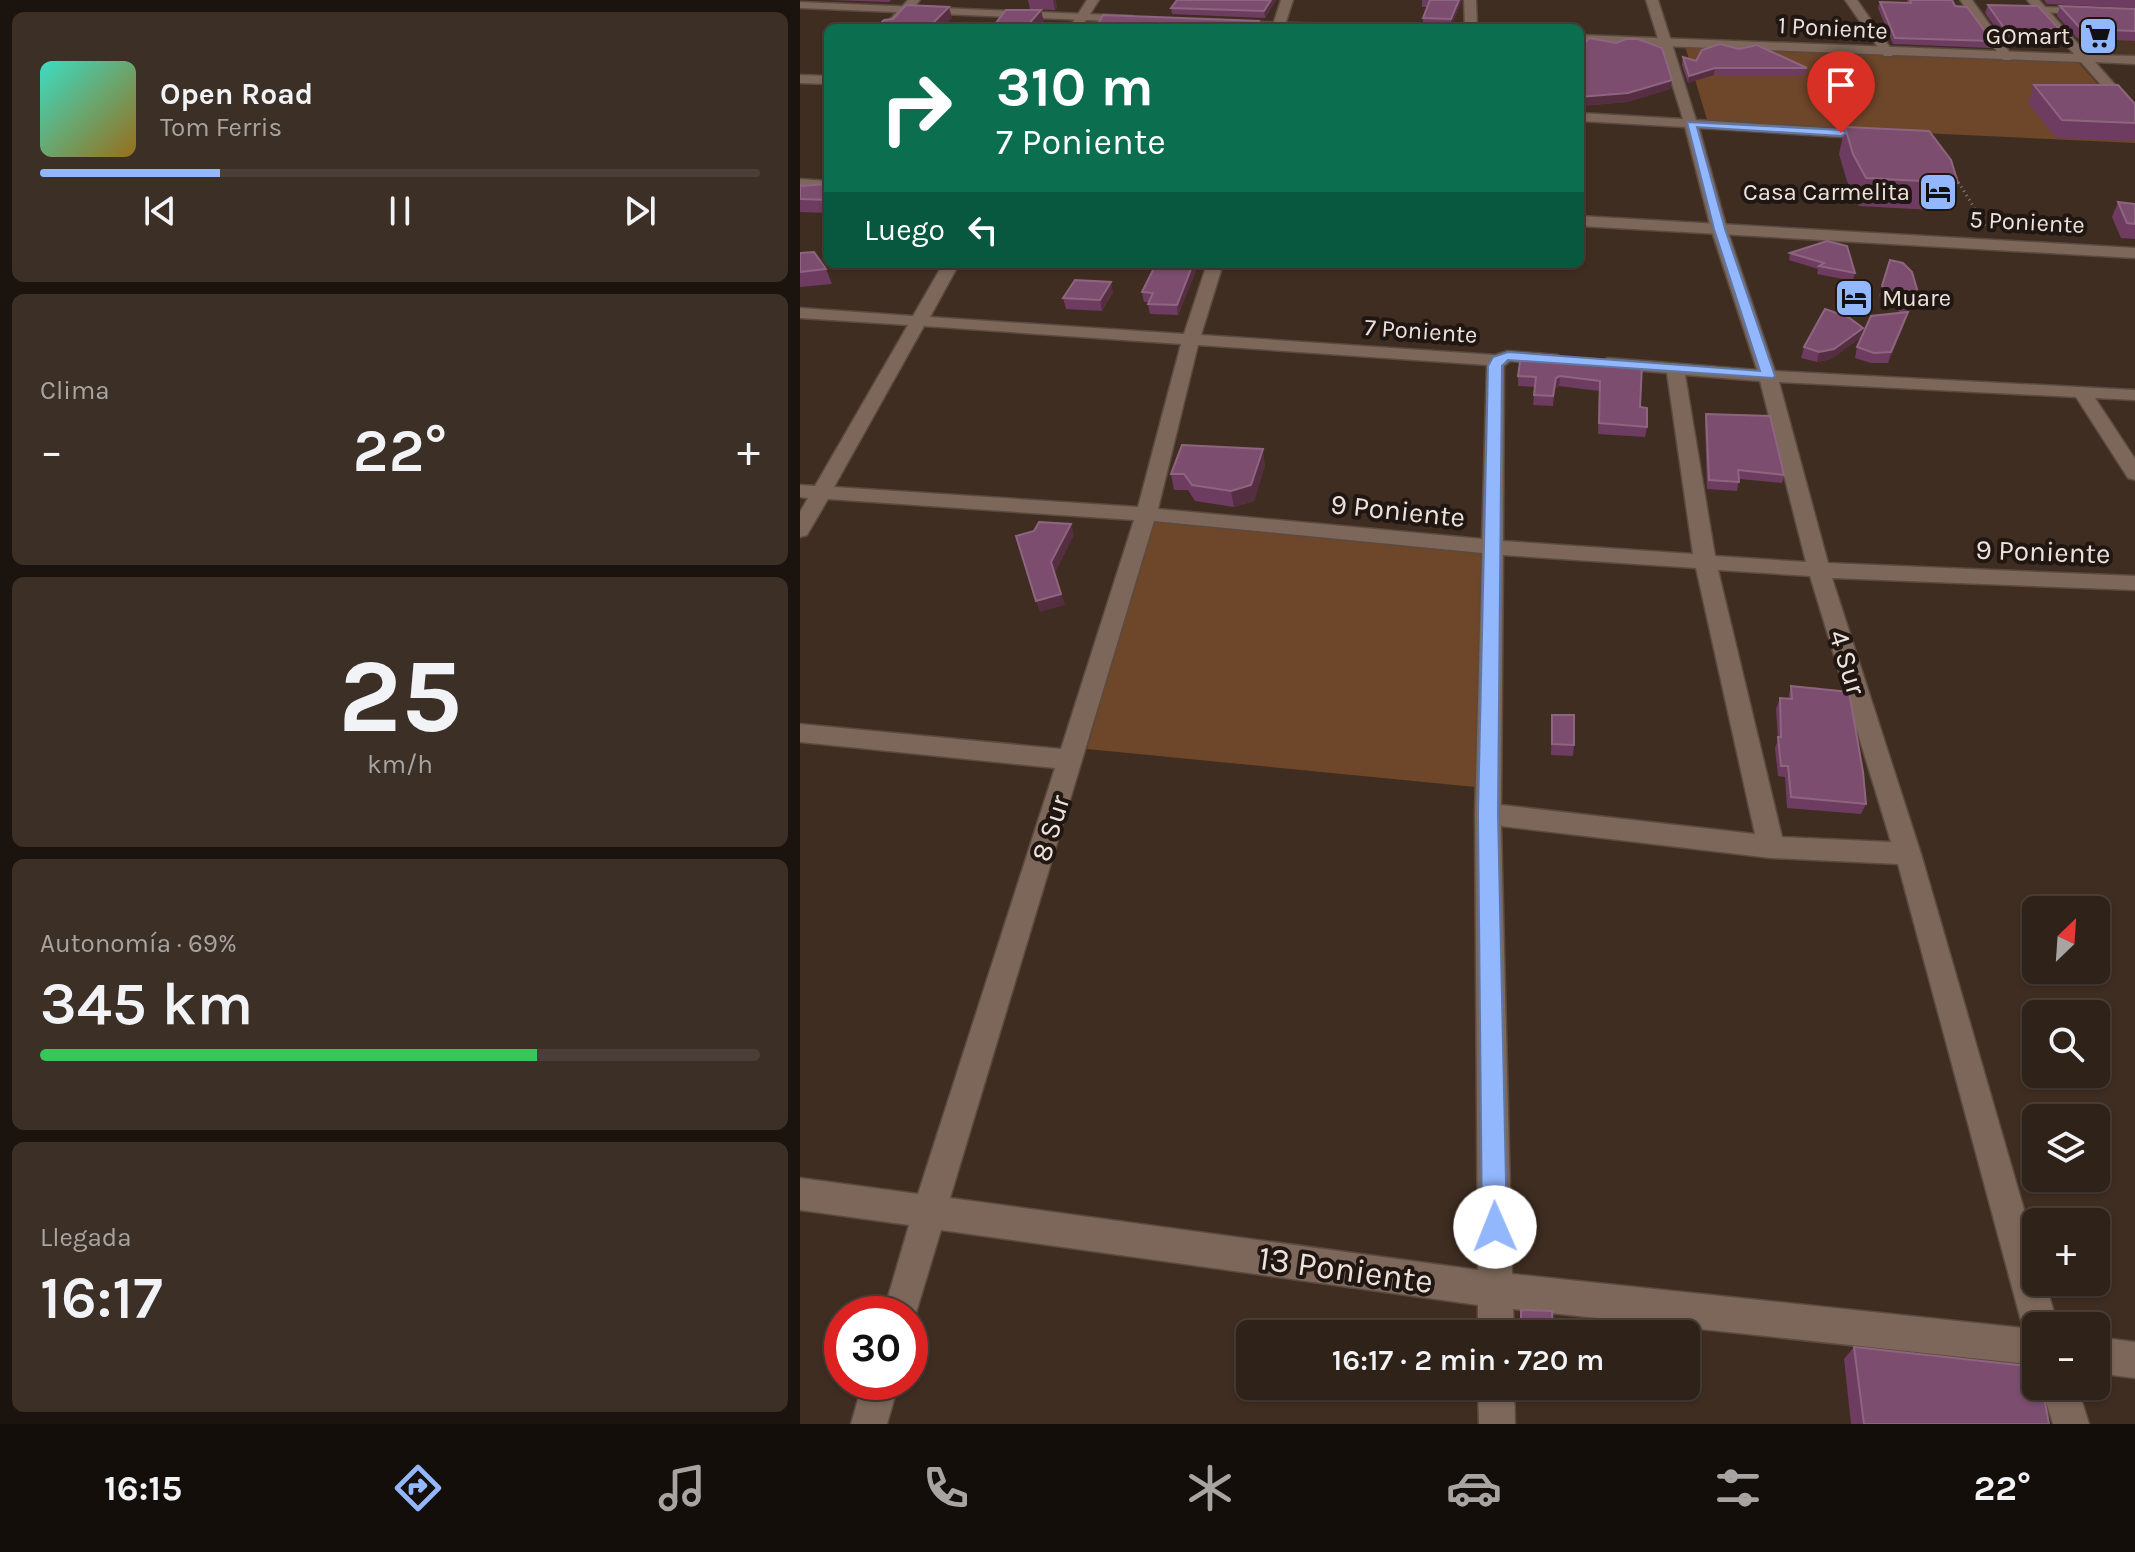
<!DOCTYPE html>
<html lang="es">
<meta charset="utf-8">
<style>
:root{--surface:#2f2219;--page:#3b2f26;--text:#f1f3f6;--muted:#a7a4a2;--line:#4a3f38;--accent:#93b7fd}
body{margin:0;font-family:Karla,sans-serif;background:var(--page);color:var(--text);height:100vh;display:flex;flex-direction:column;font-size:30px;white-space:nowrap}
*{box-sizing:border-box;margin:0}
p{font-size:26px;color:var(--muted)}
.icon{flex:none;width:44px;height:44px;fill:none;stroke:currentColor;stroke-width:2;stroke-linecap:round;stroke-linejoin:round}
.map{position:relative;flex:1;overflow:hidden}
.side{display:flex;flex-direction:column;gap:12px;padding:12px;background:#1a130e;width:800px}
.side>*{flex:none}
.banner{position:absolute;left:24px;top:24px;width:760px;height:244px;border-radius:12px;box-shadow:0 2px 6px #0004,0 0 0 2px var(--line);background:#0b6e4f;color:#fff;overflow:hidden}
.needle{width:52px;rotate:25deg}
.controls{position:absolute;left:1222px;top:896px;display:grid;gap:16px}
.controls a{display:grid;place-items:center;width:88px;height:88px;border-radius:12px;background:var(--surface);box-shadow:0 2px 6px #0004,0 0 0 2px var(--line);font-size:40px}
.speed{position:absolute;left:24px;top:1296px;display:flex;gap:16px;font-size:40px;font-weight:700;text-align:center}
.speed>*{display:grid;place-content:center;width:104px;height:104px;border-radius:50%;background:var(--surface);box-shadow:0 2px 6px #0004,0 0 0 2px var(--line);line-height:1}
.speed .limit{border:12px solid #d22;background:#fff;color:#111}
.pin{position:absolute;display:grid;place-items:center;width:68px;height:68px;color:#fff;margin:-82px -34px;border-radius:50% 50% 50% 0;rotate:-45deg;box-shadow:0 0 8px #0007}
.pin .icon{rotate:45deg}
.me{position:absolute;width:88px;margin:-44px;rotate:359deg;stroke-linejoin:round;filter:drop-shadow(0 0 6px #0008)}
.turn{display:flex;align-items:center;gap:28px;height:168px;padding:0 40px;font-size:36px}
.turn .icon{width:104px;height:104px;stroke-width:2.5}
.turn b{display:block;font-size:56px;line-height:68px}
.then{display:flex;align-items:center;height:76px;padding:0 40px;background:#0003;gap:16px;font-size:30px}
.big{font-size:60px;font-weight:600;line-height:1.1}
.side .tile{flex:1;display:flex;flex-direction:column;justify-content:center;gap:12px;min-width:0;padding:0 28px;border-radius:12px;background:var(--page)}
.side .dial{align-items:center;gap:0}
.dial b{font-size:104px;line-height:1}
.song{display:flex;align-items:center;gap:24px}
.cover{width:96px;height:96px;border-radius:12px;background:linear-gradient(135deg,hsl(170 70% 55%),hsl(40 70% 35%))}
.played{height:8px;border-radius:4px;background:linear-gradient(90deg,var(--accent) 25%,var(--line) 25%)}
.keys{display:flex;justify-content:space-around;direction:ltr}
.heat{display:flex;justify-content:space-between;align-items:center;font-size:44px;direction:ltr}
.charge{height:12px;border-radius:6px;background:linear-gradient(90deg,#34c759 69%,var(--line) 0)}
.trip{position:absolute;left:436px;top:1320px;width:464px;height:80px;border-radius:12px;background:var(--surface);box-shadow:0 2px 6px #0004,0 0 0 2px var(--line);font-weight:600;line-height:80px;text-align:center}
.tab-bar{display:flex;height:128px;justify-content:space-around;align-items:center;background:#130e0a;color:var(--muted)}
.tab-bar .icon{width:56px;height:56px}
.tab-bar .current{color:var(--accent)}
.tab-bar b{font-size:36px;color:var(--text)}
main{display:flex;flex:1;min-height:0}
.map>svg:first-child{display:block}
.built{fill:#4c3424}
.green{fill:#6e462a}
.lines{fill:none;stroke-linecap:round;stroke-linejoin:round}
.minor-casing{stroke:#5a4a40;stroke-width:3}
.tertiary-casing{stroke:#5a4a40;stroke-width:3}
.path{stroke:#8b7b71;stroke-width:3;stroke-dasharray:1 4;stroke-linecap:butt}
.minor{fill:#7c675a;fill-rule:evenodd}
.tertiary{fill:#7c675a;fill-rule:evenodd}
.wall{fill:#6f3c61}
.shaded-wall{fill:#562e42}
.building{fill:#7c4d6e;stroke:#8e657f;stroke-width:2}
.route{fill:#93b7fd;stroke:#6077a4;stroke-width:2}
.labels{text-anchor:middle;stroke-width:8;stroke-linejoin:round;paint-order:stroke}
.far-street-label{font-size:24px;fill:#efe2db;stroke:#201712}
.far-poi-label{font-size:24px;fill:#efe2db;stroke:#201712;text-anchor:end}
.street-label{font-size:28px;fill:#efe2db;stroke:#201712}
.near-street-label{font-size:34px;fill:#efe2db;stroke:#201712}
</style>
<main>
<section class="side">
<div class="tile">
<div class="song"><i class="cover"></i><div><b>Open Road</b><p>Tom Ferris</p></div></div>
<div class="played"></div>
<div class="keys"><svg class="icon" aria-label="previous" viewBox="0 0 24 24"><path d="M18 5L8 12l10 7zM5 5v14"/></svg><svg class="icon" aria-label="pause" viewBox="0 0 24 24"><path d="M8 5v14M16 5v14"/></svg><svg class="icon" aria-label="next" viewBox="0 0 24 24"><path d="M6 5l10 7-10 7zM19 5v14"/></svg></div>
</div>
<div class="tile"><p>Clima</p>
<div class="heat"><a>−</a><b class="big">22°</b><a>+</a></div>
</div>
<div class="tile dial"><b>25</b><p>km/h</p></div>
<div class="tile"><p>Autonomía · 69%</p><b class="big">345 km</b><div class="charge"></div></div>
<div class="tile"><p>Llegada</p><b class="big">16:17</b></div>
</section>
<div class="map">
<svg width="1335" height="1424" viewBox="0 0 1335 1424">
<rect width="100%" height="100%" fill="#3f2d21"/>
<path class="built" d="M1256,13L1335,14V56L1288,52Z"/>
<g class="green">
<path d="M885,46L1278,62L1335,126V143L908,123Z"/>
<path d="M352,519L684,551L675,787L287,749Z"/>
</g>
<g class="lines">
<defs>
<g id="minor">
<path d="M108,0H120L94,28H82Z"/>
<path d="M287,0H299L281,28H269Z"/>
<path d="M481,0H493L484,28H472Z"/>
<path d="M664,0H676L677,28H665Z"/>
<path d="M846,0H858L896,120L1073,131L1080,135L1073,139L899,128L927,229L975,371L1335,390V400L1295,398L1335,459V480L1328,478L1276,397L979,382L1028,563L1335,576V590L1032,578L1121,854L1236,1251V1282H1245L1258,1326H1236V1365L713,1309L714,1334H678V1305L141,1230L112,1326L110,1327V1314H83L109,1225L0,1210V1178L118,1194L255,768L0,742V724L261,749L334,520L28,499L7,535L0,537V512L8,498L0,497V485L15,486L108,325L0,318V308L113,316L143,264H159L130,317L384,334L407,264H423L401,335L695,355L708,351L758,355L761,359L752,364L710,361L704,366L703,541L893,554L867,373L808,368L799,363L808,358L957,370L911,229L885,127L780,121V113L883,119ZM124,326L381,344L338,507L34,487ZM398,345L687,365L682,539L358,509ZM885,375L960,381L1006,562L915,556ZM354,521L682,553L675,814L678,1270L150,1198ZM703,555L896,568L955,834L701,805ZM918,570L1010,576L1091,842L982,837ZM701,826L971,858L1098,864L1223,1328L712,1274Z"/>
<path d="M1045,0H1057L1094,53L1092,56H1084Z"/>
<path d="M1160,0H1172L1213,57L1211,60H1203Z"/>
<path d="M1242,7L1335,10V16L1238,12V8Z"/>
<path d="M0,75L28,76V84L0,83Z"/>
<path d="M1296,1337L1335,1342V1378L1296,1373Z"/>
<path d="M63,1382H99L87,1424H51Z"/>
<path d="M678,1386H714L715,1424H679Z"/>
<path d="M1241,1386H1277L1289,1424H1253Z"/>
</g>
<g id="tertiary">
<path d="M1227,0H1239L1288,55L1335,56V64L1295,62L1335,107V119L1330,118L1281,62L780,43V35L1274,54Z"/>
<path d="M0,2L332,16L338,19L332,22L0,8Z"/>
<path d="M425,21L531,24L537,28L429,26L425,25Z"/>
<path d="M0,179L28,181V189L0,187Z"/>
<path d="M780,216L1335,248V258L780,226Z"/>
</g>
</defs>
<use href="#minor" class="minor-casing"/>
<use href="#tertiary" class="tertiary-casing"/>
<path class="path" d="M1156,178L1187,229"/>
<use href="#minor" class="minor"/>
<use href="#tertiary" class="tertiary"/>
</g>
<g class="wall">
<path d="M30,0H91L89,2Z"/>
<path d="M228,0H255L257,7L255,10L230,9Z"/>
<path d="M476,0L465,18L372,14L371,8Z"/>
<path d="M622,0H662L651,26L623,25V18L627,7H622Z"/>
<path d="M1107,0H1152L1155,6L1192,41L1190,48L1093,44L1078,8L1080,2L1107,3Z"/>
<path d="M1244,0H1335V8L1247,4Z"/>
<path d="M1188,5L1259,29L1252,45L1207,43L1185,13Z"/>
<path d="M1260,6L1335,9V41L1277,38L1257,16Z"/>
<path d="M780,50L870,89L827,102L780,106Z"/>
<path d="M883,57L896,61L1007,68L1006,75H914L888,83L882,65Z"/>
<path d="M1234,85L1335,104V141L1256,138L1228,103Z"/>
<path d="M1045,127L1158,183L1150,211L1059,206L1047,181L1039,154Z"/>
<path d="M0,183L1,186L28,184V213L0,212Z"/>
<path d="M1318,202L1335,204V239L1321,238L1312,217Z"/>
<path d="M1047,246L1055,273L1053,281L1017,274L1018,269L989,260L990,253Z"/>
<path d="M0,253L26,269L32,284L0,287Z"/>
<path d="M397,268L378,315L350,314L348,304L349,302H344L342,292Z"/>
<path d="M1082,286L1114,299L1106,312L1105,322L1088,363H1071L1055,358L1057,347L1101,313L1079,296Z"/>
<path d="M313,292L302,311L266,309L263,298Z"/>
<path d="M1060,338L1031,359L1017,362L1001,358L1004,347Z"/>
<path d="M842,365L840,407L847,427L845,437L798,434L799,391L759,386L755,389L753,406L733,405L735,387L718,386V376Z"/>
<path d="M906,414L984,475L982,483L939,479L937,491L907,489L905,423Z"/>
<path d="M465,465L454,501L434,507L395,501L388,490H374L371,474Z"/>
<path d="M991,686L1066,804L1061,814L987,808L985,777L978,776L975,748L978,740L976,709L980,698L988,699Z"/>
<path d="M752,715L774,745L773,756L751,755Z"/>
<path d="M1054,1347L1249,1424H1051L1044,1359Z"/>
</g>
<g class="shaded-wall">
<path d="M254,0H255L257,7L255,10L253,1Z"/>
<path d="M471,0H476L465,18L464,11Z"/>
<path d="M659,0H662L651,26V19Z"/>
<path d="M149,7L152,18L142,28H128Z"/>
<path d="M241,10L244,22L238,28H225Z"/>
<path d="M915,68L914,75L888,83L889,76Z"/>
<path d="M872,80L870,89L827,102L782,106L783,97Z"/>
<path d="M393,264H396L397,268L378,315L377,305Z"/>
<path d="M311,282L313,292L302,311L300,300Z"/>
<path d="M1117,289L1114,299L1104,315L1107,305Z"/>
<path d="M1108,312L1105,322L1088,363L1091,352Z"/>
<path d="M1063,328L1060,338L1031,359L1017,362L1019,352Z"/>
<path d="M760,376L759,386L755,389L753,406L756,378Z"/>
<path d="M463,449L465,465L454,501L434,507L431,491Z"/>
<path d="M271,524L274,535L255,573L265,605L240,612L236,601L251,562Z"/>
</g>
<g class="building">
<path d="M377,0H471L464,11L371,8Z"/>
<path d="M630,0H659L651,19L623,18Z"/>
<path d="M1110,0H1152L1155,6L1167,7L1192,41L1095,38L1080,2L1111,3Z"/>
<path d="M106,5L149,7L128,28L77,27L84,20L93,19Z"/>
<path d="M1188,5L1238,6L1259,29H1250L1255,36L1209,35Z"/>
<path d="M1260,6L1335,9V31L1281,29Z"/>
<path d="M206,10H241L225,28H192Z"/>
<path d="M303,15L459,21L455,28H296Z"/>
<path d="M789,38L816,43L826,39H838L862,48L872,80L828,93L780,97V50Z"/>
<path d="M920,44L939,49L957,45L1007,68H915L889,76L883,57L896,61L902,50Z"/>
<path d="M1234,85H1318L1335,104V123L1262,120Z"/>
<path d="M1045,127L1129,131L1151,160L1158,183L1066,178L1053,154Z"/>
<path d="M0,183L1,186L28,184V200L0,199Z"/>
<path d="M1318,202L1335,204V224L1327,223Z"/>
<path d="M1027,241L1047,246L1055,273L1019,266L1024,263L990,253Z"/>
<path d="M14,252L26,269L0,272V253Z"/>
<path d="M1090,260L1103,263L1112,272L1117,289L1107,305L1082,286Z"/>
<path d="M356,264H393L377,305L348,304L353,293L342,292Z"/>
<path d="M275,280L311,282L300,300L263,298Z"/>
<path d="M1025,309L1048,317L1063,328L1034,349L1019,352L1004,347Z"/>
<path d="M1108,312L1091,352L1074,353L1057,347L1071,316Z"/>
<path d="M721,355L842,365L840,407L847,408V427L799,423L800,381L760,376L756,378L753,396L734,395L736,377L718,376Z"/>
<path d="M906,414L970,416L984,475L938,470L939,482L909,480Z"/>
<path d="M382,445L463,449L451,485L431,491L392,485L384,474H371Z"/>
<path d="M239,522L271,524L251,562L261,594L236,601L216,536L234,531Z"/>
<path d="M991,686L1049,692L1063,772L1066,804L991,797L988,766H981L978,737H981L980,698L992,699Z"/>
<path d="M752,715H774V745L752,744Z"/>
<path d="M721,1310L752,1311L753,1334H721Z"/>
<path d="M1054,1347L1236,1367V1386H1242L1249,1424H1064Z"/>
</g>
<path class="route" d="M887,122L1041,130L1046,133L1041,136L897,127L925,229L975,376L973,378L708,360L702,366L698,814L707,1227L704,1236L695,1239L686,1236L682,1227L678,814L688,366L693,357L708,352L960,371L914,229Z"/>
<defs>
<symbol id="supermarket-square" viewBox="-11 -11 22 22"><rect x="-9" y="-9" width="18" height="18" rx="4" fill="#93b7fd" stroke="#201712"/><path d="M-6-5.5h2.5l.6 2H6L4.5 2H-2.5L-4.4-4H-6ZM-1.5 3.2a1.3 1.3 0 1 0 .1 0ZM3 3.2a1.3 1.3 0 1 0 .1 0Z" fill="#111"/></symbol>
<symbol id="hotel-square" viewBox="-11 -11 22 22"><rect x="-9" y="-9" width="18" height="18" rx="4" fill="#93b7fd" stroke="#201712"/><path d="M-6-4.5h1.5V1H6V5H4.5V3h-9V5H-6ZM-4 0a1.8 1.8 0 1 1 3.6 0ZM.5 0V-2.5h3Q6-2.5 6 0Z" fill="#111"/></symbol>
</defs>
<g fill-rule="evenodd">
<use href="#supermarket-square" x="1276" y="14" width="44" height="44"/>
<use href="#hotel-square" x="1116" y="170" width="44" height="44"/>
<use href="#hotel-square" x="1032" y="276" width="44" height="44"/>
</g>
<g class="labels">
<g class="far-street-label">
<text transform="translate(1033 28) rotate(3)" y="8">1 Poniente</text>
<text transform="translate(1227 222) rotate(3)" y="8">5 Poniente</text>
<text transform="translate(621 331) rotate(4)" y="8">7 Poniente</text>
</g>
<g class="far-poi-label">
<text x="1270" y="44">GOmart</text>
<text x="1110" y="200">Casa Carmelita</text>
<text x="1082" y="306" text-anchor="start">Muare</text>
</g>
<g class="street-label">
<text transform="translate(598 510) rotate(6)" y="10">9 Poniente</text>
<text transform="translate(1243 551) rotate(2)" y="10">9 Poniente</text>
<text transform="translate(1048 662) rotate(73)" y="10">4 Sur</text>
<text transform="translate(250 828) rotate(-72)" y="10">8 Sur</text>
</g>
<g class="near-street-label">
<text transform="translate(546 1269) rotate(8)" y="12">13 Poniente</text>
</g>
</g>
</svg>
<div class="controls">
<a><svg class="needle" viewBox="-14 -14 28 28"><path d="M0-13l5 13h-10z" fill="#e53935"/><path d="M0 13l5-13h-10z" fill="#a7a4a2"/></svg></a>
<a><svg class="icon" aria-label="search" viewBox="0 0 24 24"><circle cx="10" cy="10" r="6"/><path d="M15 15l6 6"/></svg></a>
<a><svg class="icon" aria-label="layers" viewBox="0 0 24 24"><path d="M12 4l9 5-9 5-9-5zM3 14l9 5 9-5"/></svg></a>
<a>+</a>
<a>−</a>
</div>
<div class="speed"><div class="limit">30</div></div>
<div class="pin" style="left:1041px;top:133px;background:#d93025"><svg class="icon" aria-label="arrive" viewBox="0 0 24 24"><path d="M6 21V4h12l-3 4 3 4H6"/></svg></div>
<svg class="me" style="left:695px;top:1227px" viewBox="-20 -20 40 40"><circle r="19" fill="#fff"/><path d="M0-13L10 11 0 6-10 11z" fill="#93b7fd"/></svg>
<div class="trip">16:17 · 2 min · 720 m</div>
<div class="banner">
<div class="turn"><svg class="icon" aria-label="right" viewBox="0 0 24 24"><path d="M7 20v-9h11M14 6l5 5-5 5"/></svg><div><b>310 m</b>7 Poniente</div></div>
<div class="then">Luego<svg class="icon" aria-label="left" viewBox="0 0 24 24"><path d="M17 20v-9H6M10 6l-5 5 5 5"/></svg></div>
</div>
</div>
</main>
<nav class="tab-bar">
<b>16:15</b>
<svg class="icon current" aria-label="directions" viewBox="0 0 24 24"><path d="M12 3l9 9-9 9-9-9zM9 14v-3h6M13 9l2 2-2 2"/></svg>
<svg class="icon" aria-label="music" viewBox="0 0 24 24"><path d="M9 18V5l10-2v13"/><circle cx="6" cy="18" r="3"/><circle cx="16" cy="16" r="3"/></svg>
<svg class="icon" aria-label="phone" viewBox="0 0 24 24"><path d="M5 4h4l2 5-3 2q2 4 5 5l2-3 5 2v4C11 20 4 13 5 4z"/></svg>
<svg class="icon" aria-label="climate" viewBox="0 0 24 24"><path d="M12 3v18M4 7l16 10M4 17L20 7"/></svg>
<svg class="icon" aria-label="car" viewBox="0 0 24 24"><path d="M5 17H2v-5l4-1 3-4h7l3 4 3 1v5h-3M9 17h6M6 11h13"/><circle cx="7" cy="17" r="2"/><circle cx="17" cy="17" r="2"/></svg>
<svg class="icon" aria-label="filters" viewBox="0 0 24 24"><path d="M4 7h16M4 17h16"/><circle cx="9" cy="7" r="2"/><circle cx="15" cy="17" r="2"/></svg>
<b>22°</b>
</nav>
